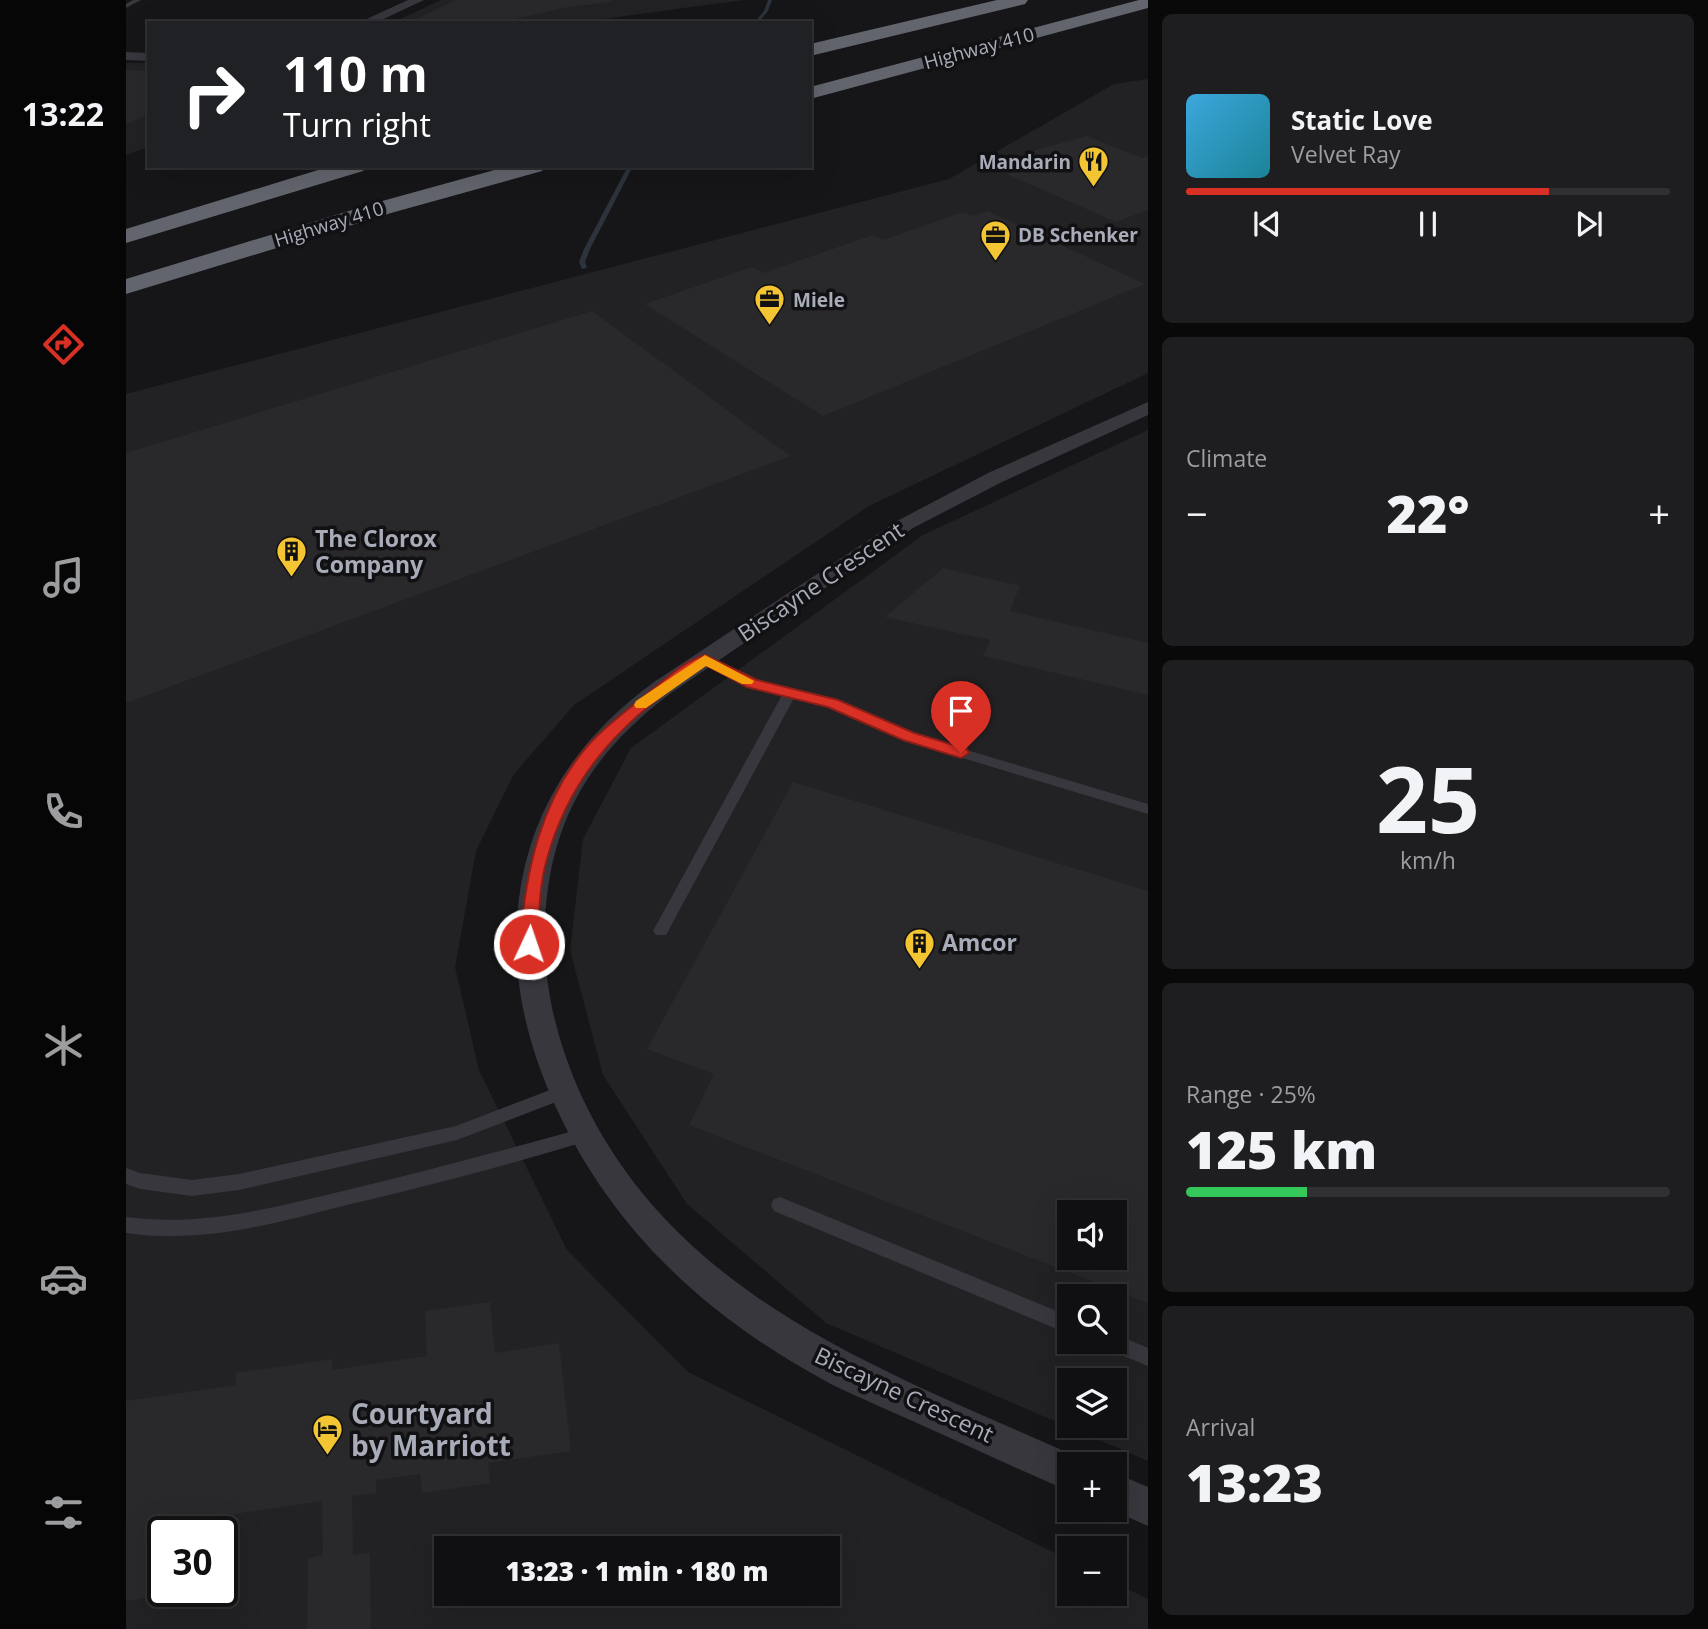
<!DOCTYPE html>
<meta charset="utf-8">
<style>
:root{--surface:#101012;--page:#1e1e20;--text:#f1f3f6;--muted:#9c9d9f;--line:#303032;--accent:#d93025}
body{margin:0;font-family:"Open Sans",sans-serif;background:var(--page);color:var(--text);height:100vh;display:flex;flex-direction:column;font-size:26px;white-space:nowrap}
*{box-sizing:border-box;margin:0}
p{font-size:23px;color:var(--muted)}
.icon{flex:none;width:38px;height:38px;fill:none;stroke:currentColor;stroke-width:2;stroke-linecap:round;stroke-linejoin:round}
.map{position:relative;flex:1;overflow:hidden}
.side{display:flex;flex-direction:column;gap:14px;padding:14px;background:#09090a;width:560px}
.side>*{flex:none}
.hud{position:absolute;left:21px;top:21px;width:665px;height:147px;border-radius:0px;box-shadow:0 7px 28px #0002,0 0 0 2px var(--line);background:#202124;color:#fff;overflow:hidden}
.controls{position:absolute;left:931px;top:1200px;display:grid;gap:14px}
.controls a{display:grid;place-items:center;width:70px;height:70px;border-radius:0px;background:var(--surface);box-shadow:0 7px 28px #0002,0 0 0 2px var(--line);font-size:35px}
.speed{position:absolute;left:21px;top:1516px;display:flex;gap:14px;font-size:35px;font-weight:700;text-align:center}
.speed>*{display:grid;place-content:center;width:91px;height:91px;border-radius:50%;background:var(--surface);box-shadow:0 7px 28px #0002,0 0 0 2px var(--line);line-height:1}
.speed .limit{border:4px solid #111;border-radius:10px;background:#fff;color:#111}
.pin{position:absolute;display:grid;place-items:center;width:60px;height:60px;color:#fff;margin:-72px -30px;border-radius:50% 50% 50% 0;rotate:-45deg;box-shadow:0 0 7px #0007}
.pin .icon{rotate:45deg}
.me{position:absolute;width:77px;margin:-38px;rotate:3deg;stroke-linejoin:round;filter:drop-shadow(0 0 5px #0008)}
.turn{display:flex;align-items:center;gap:24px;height:147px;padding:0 21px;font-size:32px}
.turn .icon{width:91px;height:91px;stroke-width:2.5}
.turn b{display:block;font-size:49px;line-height:60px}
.big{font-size:52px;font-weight:800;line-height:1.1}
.side .tile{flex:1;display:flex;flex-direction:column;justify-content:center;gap:10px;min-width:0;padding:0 24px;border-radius:10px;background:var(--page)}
.side .dial{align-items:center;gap:0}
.dial b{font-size:91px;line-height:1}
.song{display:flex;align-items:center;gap:21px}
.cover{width:84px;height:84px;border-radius:10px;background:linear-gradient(135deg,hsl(200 70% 55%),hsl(190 70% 35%))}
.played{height:7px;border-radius:4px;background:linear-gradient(90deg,var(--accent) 75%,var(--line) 75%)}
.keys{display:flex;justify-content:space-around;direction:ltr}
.heat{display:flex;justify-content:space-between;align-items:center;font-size:38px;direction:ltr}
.charge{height:10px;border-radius:5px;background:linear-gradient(90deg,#34c759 25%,var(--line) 0)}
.trip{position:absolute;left:308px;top:1536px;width:406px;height:70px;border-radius:0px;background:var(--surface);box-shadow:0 7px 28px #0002,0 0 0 2px var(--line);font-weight:800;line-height:70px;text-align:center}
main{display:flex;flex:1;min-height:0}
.tabs{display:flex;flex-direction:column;width:126px;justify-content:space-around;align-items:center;background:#060607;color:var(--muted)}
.tabs .icon{width:49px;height:49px}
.tabs .selected{color:var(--accent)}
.tabs b{font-size:32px;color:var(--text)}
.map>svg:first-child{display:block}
.built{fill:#222225;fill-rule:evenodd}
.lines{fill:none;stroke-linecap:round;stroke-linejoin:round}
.stream{fill:#2c333c;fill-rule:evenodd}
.building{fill:#29292c;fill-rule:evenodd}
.lane{fill:#37373d;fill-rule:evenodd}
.street{fill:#37373d;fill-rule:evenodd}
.highway{fill:#63656e;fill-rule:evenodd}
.route{fill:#d93025;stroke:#8d1f18;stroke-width:2}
.slow{fill:#f59e0b}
.labels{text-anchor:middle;stroke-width:7;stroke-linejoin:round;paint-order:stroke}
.far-street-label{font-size:19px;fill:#a8abb8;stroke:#111113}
.far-poi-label{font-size:19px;font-weight:bold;fill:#a8abb8;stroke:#111113;text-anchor:start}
.poi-label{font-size:23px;font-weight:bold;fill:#a8abb8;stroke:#111113;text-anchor:start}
.street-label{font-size:23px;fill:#a8abb8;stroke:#111113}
.near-poi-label{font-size:28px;font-weight:bold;fill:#a8abb8;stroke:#111113;text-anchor:start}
</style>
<main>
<nav class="tabs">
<b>13:22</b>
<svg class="icon selected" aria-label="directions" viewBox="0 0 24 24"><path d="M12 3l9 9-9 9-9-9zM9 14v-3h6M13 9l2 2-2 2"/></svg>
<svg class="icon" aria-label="music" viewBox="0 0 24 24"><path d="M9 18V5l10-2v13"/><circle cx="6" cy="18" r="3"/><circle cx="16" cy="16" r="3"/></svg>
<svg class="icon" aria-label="phone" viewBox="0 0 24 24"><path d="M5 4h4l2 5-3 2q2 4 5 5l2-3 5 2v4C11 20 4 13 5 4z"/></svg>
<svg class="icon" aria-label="climate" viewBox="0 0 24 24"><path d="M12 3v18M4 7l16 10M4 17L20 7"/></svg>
<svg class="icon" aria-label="car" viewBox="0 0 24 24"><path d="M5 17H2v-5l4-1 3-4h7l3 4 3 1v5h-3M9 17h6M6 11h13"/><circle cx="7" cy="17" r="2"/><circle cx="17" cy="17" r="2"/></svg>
<svg class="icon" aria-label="filters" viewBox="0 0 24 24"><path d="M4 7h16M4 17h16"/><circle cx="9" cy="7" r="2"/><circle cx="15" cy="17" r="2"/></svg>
</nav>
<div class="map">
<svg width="1022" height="1629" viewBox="0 0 1022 1629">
<rect width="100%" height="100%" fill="#161618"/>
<g class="built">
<path d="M315,0H618L447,23H266Z"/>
<path d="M0,63H23V147L0,155Z"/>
<path d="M1022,79V373L743,506L448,705L388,774L350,851L329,967L353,1070L441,1250L562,1372L943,1560V1594H989V1583L1022,1599V1629H0V394L823,179L988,84ZM37,1531H96V1591H37ZM320,1549H702V1594H320Z"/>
<path d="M1022,430V1461L700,1323L561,1204L477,1075L444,950L457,839L505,748L797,535ZM943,1213H989V1258H943ZM943,1297H989V1342H943ZM943,1381H989V1426H943Z"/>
</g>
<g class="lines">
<g class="stream">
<path d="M642,0H646L642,11L632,23H628L638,11Z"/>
<path d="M502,166H507L464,249L459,262L461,268L456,269L453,262L458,249Z"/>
</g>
</g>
<g class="building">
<path d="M330,0H485V2L443,7L369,23H282Z"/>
<path d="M0,70L23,71V114L0,124Z"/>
<path d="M961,136L1016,158L1022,156V210L990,222L867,168L905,155L899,153Z"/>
<path d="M862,211L1019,284L697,416L519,304L626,267L637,273L747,235L757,240L837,212L847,216Z"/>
<path d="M466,311L664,456L0,703V453Z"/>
<path d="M817,568L894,586L884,611L1022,643V695L857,656L864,640L759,617Z"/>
<path d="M667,782L1022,891V1303L563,1125L588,1074L521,1049ZM943,1213H989V1258H943Z"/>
<path d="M364,1302L369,1353L433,1343L445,1451L362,1463L364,1483L296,1493L294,1474L250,1480V1493L226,1496L227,1555L244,1553L245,1629H181L182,1558L197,1555L196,1501L34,1525L29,1596L0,1601V1401L110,1385V1373L206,1359V1370L301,1356L299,1311Z"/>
</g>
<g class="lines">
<g class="lane">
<path d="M7,0H15L0,8V4Z"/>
<path d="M579,655L630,681L712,700L787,734L1022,804V814L777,740L703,706L668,698L540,935H530L527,931L656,695L621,687L575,662L573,659L575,656Z"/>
<path d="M437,1085L443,1087L445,1092L443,1097L331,1140L113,1190L66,1196L14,1189L0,1184V1168L14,1173L66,1180L113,1174L330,1126Z"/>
<path d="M458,1128L464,1130L467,1135L464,1140L458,1142C379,1166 301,1186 221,1205C145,1224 79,1244 0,1233V1217C78,1227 145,1208 221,1190C300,1171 379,1150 458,1128Z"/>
<path d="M654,1197L943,1316V1334L648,1211L645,1205L648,1199Z"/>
<path d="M989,1334L1022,1348V1366L978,1348L976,1342H989Z"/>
</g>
<g class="street">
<path d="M282,0H298L249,23H232Z"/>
<path d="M0,52L23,53V61L0,60Z"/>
<path d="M1022,402V415L876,482L787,528L545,693C465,753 423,821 419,923C416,983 431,1042 456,1097C552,1302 765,1373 956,1459L959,1465H943V1491C896,1471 849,1449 802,1428C770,1413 735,1399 703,1383C582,1318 485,1230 428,1103C402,1045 387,985 391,921C397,819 447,741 528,682L773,520L862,473Z"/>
<path d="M989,1473L1022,1487V1526L986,1510H989Z"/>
</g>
<g class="highway">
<path d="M871,0H902L899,4L684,56V44Z"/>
<path d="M1013,0H1022V8L684,99V87Z"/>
<path d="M205,166H240L237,171L0,243V229Z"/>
<path d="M383,166H419L416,171L265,213L0,294V279L249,203Z"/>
</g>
</g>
<path class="route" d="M579,655L631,680L712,700L788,733L841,749L843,753L835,758L777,740L702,707L621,687L580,665C504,713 445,770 421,859C413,886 413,916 412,944L409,949H397L394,944C399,872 415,797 465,742C482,724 503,709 522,693C539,680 558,661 579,655Z"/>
<path class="slow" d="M579,655L628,681L626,684H616L580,666L520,708H510L508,705L510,701Z"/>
<defs>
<symbol id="restaurant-pin" viewBox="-11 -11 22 30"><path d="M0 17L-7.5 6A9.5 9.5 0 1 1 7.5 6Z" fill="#f4c532" stroke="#111113"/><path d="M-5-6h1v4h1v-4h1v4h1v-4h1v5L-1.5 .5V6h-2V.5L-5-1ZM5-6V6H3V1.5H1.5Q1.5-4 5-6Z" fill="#111"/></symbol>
<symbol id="office-pin" viewBox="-11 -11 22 30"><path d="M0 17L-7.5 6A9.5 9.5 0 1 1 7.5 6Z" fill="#f4c532" stroke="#111113"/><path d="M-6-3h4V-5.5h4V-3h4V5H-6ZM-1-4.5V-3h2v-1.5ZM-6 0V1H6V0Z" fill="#111"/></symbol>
<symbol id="building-pin" viewBox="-11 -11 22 30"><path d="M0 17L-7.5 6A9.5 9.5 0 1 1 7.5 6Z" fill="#f4c532" stroke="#111113"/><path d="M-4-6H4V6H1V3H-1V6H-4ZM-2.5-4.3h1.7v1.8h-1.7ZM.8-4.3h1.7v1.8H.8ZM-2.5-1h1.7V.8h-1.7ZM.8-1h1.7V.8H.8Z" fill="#111"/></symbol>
<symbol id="hotel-pin" viewBox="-11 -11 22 30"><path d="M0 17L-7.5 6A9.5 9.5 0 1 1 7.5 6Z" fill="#f4c532" stroke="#111113"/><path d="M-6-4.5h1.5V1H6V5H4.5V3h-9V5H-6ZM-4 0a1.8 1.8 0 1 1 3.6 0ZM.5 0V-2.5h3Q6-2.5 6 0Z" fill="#111"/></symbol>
</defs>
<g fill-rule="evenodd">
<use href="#restaurant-pin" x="950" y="144" width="35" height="47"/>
<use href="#office-pin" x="852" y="218" width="35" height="47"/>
<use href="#office-pin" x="626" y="282" width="35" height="47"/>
<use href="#building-pin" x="148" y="534" width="35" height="47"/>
<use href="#building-pin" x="776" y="926" width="35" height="47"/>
<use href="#hotel-pin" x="184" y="1412" width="35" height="47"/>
</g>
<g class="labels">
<g class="far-street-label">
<text transform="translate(853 48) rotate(-15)" y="7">Highway 410</text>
<text transform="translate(203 224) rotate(-17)" y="7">Highway 410</text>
</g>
<g class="far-poi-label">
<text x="945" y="169" text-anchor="end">Mandarin</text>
<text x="892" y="242">DB Schenker</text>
<text x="667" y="307">Miele</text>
</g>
<g class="poi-label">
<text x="189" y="547">The Clorox<tspan x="189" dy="26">Company</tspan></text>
<text x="816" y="951">Amcor</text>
</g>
<g class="street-label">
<text transform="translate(695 582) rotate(-34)" y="8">Biscayne Crescent</text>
<text transform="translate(778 1395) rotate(25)" y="8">Biscayne Crescent</text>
</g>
<g class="near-poi-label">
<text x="225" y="1424">Courtyard<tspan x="225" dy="32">by Marriott</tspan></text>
</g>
</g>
</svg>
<div class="controls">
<a><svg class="icon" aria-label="sound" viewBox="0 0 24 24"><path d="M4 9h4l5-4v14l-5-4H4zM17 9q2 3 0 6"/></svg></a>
<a><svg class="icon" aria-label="search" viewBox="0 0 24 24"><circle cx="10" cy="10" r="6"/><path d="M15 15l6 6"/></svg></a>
<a><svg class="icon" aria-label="layers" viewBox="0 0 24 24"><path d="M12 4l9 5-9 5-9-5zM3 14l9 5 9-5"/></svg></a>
<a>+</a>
<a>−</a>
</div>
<div class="speed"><div class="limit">30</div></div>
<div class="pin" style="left:835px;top:753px;background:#d93025"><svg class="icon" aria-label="arrive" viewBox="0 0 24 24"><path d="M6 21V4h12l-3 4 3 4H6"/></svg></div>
<svg class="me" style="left:403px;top:944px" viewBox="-20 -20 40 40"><circle r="17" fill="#d93025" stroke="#fff" stroke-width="3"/><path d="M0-11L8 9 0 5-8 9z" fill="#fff"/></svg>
<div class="trip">13:23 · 1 min · 180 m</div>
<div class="hud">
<div class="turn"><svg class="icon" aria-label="right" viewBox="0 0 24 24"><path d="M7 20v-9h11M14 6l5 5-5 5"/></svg><div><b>110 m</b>Turn right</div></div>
</div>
</div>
<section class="side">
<div class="tile">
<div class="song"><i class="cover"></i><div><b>Static Love</b><p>Velvet Ray</p></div></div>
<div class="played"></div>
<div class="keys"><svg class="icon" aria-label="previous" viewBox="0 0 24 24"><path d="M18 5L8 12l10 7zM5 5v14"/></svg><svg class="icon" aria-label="pause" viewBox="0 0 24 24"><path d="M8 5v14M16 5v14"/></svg><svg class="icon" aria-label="next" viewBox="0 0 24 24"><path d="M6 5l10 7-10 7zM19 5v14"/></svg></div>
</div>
<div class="tile"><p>Climate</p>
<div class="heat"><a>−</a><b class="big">22°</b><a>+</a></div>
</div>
<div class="tile dial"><b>25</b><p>km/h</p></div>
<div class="tile"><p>Range · 25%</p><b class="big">125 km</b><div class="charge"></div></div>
<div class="tile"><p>Arrival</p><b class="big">13:23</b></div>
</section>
</main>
